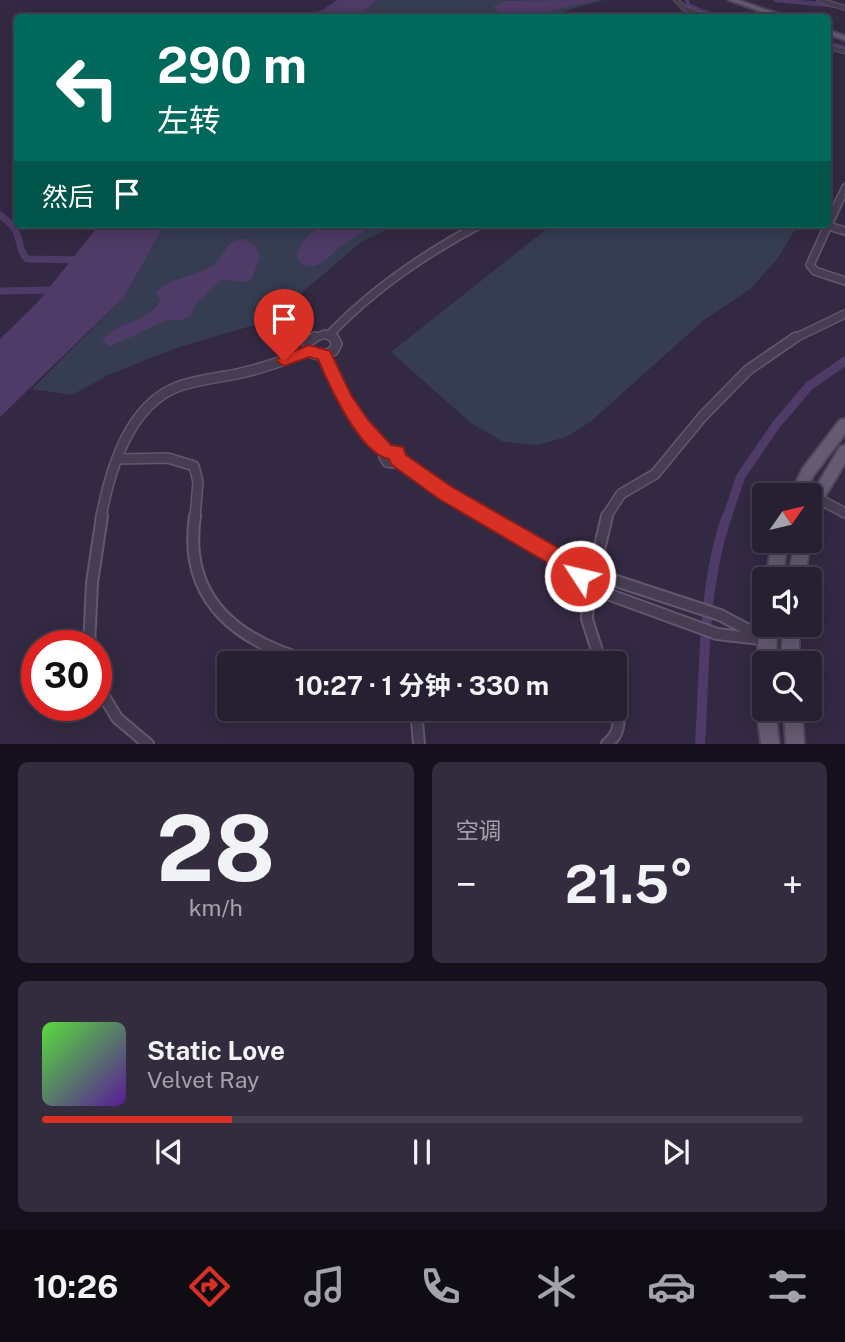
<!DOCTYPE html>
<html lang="zh">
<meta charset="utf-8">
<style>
:root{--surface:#271f32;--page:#332c3e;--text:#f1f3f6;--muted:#a4a2ac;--line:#433d4d;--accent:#d93025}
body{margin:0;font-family:"Public Sans","Noto Sans SC",sans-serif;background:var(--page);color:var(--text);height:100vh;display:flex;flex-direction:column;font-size:26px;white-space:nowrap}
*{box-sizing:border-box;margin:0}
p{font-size:23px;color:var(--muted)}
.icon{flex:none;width:38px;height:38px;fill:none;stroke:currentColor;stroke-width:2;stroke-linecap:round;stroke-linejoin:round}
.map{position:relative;height:744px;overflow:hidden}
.panel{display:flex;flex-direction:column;gap:18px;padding:18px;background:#15111c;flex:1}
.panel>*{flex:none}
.hud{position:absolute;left:14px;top:14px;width:817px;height:214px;border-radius:7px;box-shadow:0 4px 18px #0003,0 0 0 2px var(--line);background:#00695c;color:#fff;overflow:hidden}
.needle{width:46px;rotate:56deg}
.controls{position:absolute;left:752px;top:483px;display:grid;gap:14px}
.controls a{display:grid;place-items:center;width:70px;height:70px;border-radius:7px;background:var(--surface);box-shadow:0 4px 18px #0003,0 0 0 2px var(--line);font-size:35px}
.speed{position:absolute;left:21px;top:630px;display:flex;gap:14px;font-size:35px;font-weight:700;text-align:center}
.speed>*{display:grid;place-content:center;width:91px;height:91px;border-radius:50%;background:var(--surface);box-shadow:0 4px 18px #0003,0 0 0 2px var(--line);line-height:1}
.speed .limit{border:10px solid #d22;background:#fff;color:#111}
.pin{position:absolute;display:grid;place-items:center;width:60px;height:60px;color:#fff;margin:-72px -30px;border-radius:50% 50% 50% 0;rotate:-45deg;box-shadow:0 0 7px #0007}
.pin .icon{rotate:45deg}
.me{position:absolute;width:77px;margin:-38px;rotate:305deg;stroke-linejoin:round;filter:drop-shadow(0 0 5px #0008)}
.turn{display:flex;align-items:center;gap:24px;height:147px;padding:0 28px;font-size:32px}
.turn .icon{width:91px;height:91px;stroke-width:2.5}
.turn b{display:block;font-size:49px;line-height:60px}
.then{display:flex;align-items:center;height:66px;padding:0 28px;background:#0003;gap:14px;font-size:26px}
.big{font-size:52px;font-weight:700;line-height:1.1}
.panel .card{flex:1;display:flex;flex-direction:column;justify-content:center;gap:10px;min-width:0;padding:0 24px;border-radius:10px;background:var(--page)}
.panel .dial{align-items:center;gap:0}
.dial b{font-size:91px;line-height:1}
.song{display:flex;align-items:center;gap:21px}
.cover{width:84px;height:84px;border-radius:10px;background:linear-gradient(135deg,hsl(110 70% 55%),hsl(270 70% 35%))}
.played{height:7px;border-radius:4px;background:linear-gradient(90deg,var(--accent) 25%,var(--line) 25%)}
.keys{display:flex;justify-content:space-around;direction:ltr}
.heat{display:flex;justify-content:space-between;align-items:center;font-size:38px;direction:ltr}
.panel .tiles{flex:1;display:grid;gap:18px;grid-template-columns:1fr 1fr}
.card:last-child{grid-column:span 2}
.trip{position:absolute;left:217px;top:651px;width:410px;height:70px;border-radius:7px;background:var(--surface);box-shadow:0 4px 18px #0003,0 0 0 2px var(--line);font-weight:700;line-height:70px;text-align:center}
.dock{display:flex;height:112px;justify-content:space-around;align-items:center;background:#100c14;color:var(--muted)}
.dock .icon{width:49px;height:49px}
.dock .selected{color:var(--accent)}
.dock b{font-size:32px;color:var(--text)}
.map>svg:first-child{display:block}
.green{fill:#363d52}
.water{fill:#4f3b67}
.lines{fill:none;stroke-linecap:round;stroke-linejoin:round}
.canal-far3{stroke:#4f3b67;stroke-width:4.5}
.canal-far2{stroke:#4f3b67;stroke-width:7}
.canal-far1{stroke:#4f3b67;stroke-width:9}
.canal{stroke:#4f3b67;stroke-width:10}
.minor-far4-casing{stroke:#62586d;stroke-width:6}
.minor-far3-casing{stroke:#62586d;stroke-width:8}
.minor-far2-casing{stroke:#62586d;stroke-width:10}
.minor-far1-casing{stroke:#62586d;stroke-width:12}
.minor-casing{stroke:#62586d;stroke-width:14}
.primary-casing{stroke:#50465c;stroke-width:4}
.minor-far4{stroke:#473d53;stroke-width:4.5}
.minor-far3{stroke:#473d53;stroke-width:5}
.minor-far2{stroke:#473d53;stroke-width:7}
.minor-far1{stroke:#473d53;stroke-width:9}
.minor{stroke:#473d53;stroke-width:10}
.primary{fill:#655b72;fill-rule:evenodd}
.route{fill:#d93025;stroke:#8d1f18;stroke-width:2}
</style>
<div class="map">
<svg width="845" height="744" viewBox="0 0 845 744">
<rect width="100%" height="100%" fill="#342943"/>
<g class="green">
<path d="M377,0H604L554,14V17L358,18Z"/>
<path d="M165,224H398L361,242L278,313L258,324L176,348L110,374L72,395L32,389L124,297Z"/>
<path d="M553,224H798L778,258L750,289L704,320L590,422L566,437L538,445L504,442L471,423L391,352Z"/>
</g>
<g class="water">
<path d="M337,0H377L358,17L303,18L296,15L321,11Z"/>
<path d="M598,0L545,12L547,17H502L501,13L493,7L504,1Z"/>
<path d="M100,224H165L124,297L0,417V339L37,303Z"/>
<path d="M326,224H374C364,231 354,237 344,244C329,254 316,279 297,259C296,242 313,231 326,224Z"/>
<path d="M245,239L256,247L260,256L252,279L247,282L221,280L196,304L190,317L180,320H167L111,346L102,342C114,320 144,327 161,300L155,293C171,276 193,278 212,266C226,257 224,238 245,239Z"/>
</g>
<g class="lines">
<g class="canal-far3">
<path d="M687,0L688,5L718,18"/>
<path d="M776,0L839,6"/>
<path d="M828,43L845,48"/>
</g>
<g class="canal-far2">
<path d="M0,215C27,234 14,246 27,259L83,260"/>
<path d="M0,291L56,290"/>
</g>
<path class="canal-far1" d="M727,517L741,476L776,425L809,386L845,361"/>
<path class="canal" d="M700,744C705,668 702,588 727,516"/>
<defs>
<g id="minor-far4">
<path d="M676,0L684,8L709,18"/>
<path d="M819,0L845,8"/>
<path d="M828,47L845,51"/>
</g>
<path id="minor-far3" d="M840,198L845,187"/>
<g id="minor-far2">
<path d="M841,197L810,265L815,271L845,281"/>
<path d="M828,226L845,231"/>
<path d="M329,335C374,288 424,254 481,224"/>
<path d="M313,339L325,334L335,339"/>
<path d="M793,339L845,314"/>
</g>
<g id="minor-far1">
<path d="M315,337L307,343L311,353L323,356L333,351L337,344L333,337"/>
<path d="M324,355L351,407L387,452"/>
<path d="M387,452H396L398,459L393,463L387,462L384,457Z"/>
<path d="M118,459L168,458L194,466L198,482L195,517"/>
<path d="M398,459L486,517"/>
<path d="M817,498L845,513"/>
<path d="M101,517C110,471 128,406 177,387C198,379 220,378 241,373C264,368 286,360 308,351"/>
<path d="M606,517L621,494L655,474L702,417L748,370L796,337"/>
</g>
<g id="minor">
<path d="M195,516C182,602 241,644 317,663"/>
<path d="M483,516L581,572"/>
<circle cx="594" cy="579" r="14"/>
<path d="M595,567L607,516"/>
<path d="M607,578L720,615L762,637"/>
<path d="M589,591L587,619L601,663"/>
<path d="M602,592L717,634L768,640"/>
<path d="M89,646L92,583L102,516"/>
<path d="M96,683L117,718L148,744"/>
<path d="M416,709L419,744"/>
<path d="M607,744C622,732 620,718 614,701"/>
</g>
<g id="primary">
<path d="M729,0H738L790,18H779Z"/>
<path d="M828,30L845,36V40L828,34Z"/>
<path d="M845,419V434L813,476L804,495H790L803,468L840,420Z"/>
<path d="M845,445V463L823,500L815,522L810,524V497L840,447Z"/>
<path d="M810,540L811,541L804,579H788L795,541Z"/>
<path d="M772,541H788L782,579H766Z"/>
<path d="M765,618V625H777L776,663H765V671L761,669C756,657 757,629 765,618Z"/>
<path d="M783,625H799V663H781Z"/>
<path d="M765,700V709H775L779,744H761L757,709L760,703Z"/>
<path d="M784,709H802L804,744H786Z"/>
</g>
</defs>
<use href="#minor-far4" class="minor-far4-casing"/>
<use href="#minor-far3" class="minor-far3-casing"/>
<use href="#minor-far2" class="minor-far2-casing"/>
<use href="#minor-far1" class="minor-far1-casing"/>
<use href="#minor" class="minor-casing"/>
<use href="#primary" class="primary-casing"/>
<use href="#minor-far4" class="minor-far4"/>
<use href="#minor-far3" class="minor-far3"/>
<use href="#minor-far2" class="minor-far2"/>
<use href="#minor-far1" class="minor-far1"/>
<use href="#minor" class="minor"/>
<use href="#primary" class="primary"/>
</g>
<path class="route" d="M309,345L330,351L351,395L368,420L391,445L403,447L406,455L452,487L588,565L591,572L587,583L580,585L572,583L570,576L439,499L392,465L389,459C360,454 329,385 318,359L309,357L284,366L277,361L279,357Z"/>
</svg>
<div class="controls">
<a><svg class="needle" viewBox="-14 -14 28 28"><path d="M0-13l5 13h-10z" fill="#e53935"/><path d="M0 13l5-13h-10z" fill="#a4a2ac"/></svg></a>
<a><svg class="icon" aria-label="sound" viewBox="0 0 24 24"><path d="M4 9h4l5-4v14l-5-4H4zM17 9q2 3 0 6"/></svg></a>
<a><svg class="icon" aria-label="search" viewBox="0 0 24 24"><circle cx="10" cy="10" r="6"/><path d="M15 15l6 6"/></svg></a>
</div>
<div class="speed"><div class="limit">30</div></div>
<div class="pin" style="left:284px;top:361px;background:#d93025"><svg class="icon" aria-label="arrive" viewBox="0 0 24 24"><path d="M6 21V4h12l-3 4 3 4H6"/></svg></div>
<svg class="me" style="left:580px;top:576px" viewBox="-20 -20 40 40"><circle r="17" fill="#d93025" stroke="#fff" stroke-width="3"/><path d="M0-11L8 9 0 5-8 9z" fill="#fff"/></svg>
<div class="trip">10:27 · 1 分钟 · 330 m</div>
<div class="hud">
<div class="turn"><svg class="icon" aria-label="left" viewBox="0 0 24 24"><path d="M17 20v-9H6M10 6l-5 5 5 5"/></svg><div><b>290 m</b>左转</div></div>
<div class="then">然后<svg class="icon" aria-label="arrive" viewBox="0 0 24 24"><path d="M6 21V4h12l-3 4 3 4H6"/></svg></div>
</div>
</div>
<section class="panel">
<div class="tiles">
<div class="card dial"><b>28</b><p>km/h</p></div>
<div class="card"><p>空调</p>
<div class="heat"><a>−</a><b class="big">21.5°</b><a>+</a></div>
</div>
<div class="card">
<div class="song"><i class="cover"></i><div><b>Static Love</b><p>Velvet Ray</p></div></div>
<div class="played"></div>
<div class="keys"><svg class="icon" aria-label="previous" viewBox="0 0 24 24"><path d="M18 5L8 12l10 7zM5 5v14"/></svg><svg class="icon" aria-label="pause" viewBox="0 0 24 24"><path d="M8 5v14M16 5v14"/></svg><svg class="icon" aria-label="next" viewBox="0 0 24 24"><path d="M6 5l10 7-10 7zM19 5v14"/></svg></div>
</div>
</div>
</section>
<nav class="dock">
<b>10:26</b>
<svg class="icon selected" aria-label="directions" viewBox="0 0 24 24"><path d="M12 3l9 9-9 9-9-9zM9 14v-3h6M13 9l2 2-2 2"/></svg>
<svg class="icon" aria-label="music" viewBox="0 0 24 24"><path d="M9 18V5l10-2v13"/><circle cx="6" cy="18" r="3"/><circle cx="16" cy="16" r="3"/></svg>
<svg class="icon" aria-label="phone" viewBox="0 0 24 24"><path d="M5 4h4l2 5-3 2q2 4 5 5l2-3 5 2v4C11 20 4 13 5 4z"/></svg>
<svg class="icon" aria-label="climate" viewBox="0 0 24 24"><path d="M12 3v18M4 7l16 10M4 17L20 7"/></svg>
<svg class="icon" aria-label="car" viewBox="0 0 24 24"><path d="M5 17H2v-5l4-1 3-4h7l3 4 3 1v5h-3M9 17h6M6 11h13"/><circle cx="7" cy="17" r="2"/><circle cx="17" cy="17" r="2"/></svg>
<svg class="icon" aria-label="filters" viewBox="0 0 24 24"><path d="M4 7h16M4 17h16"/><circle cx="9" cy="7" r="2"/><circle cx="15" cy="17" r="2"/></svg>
</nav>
